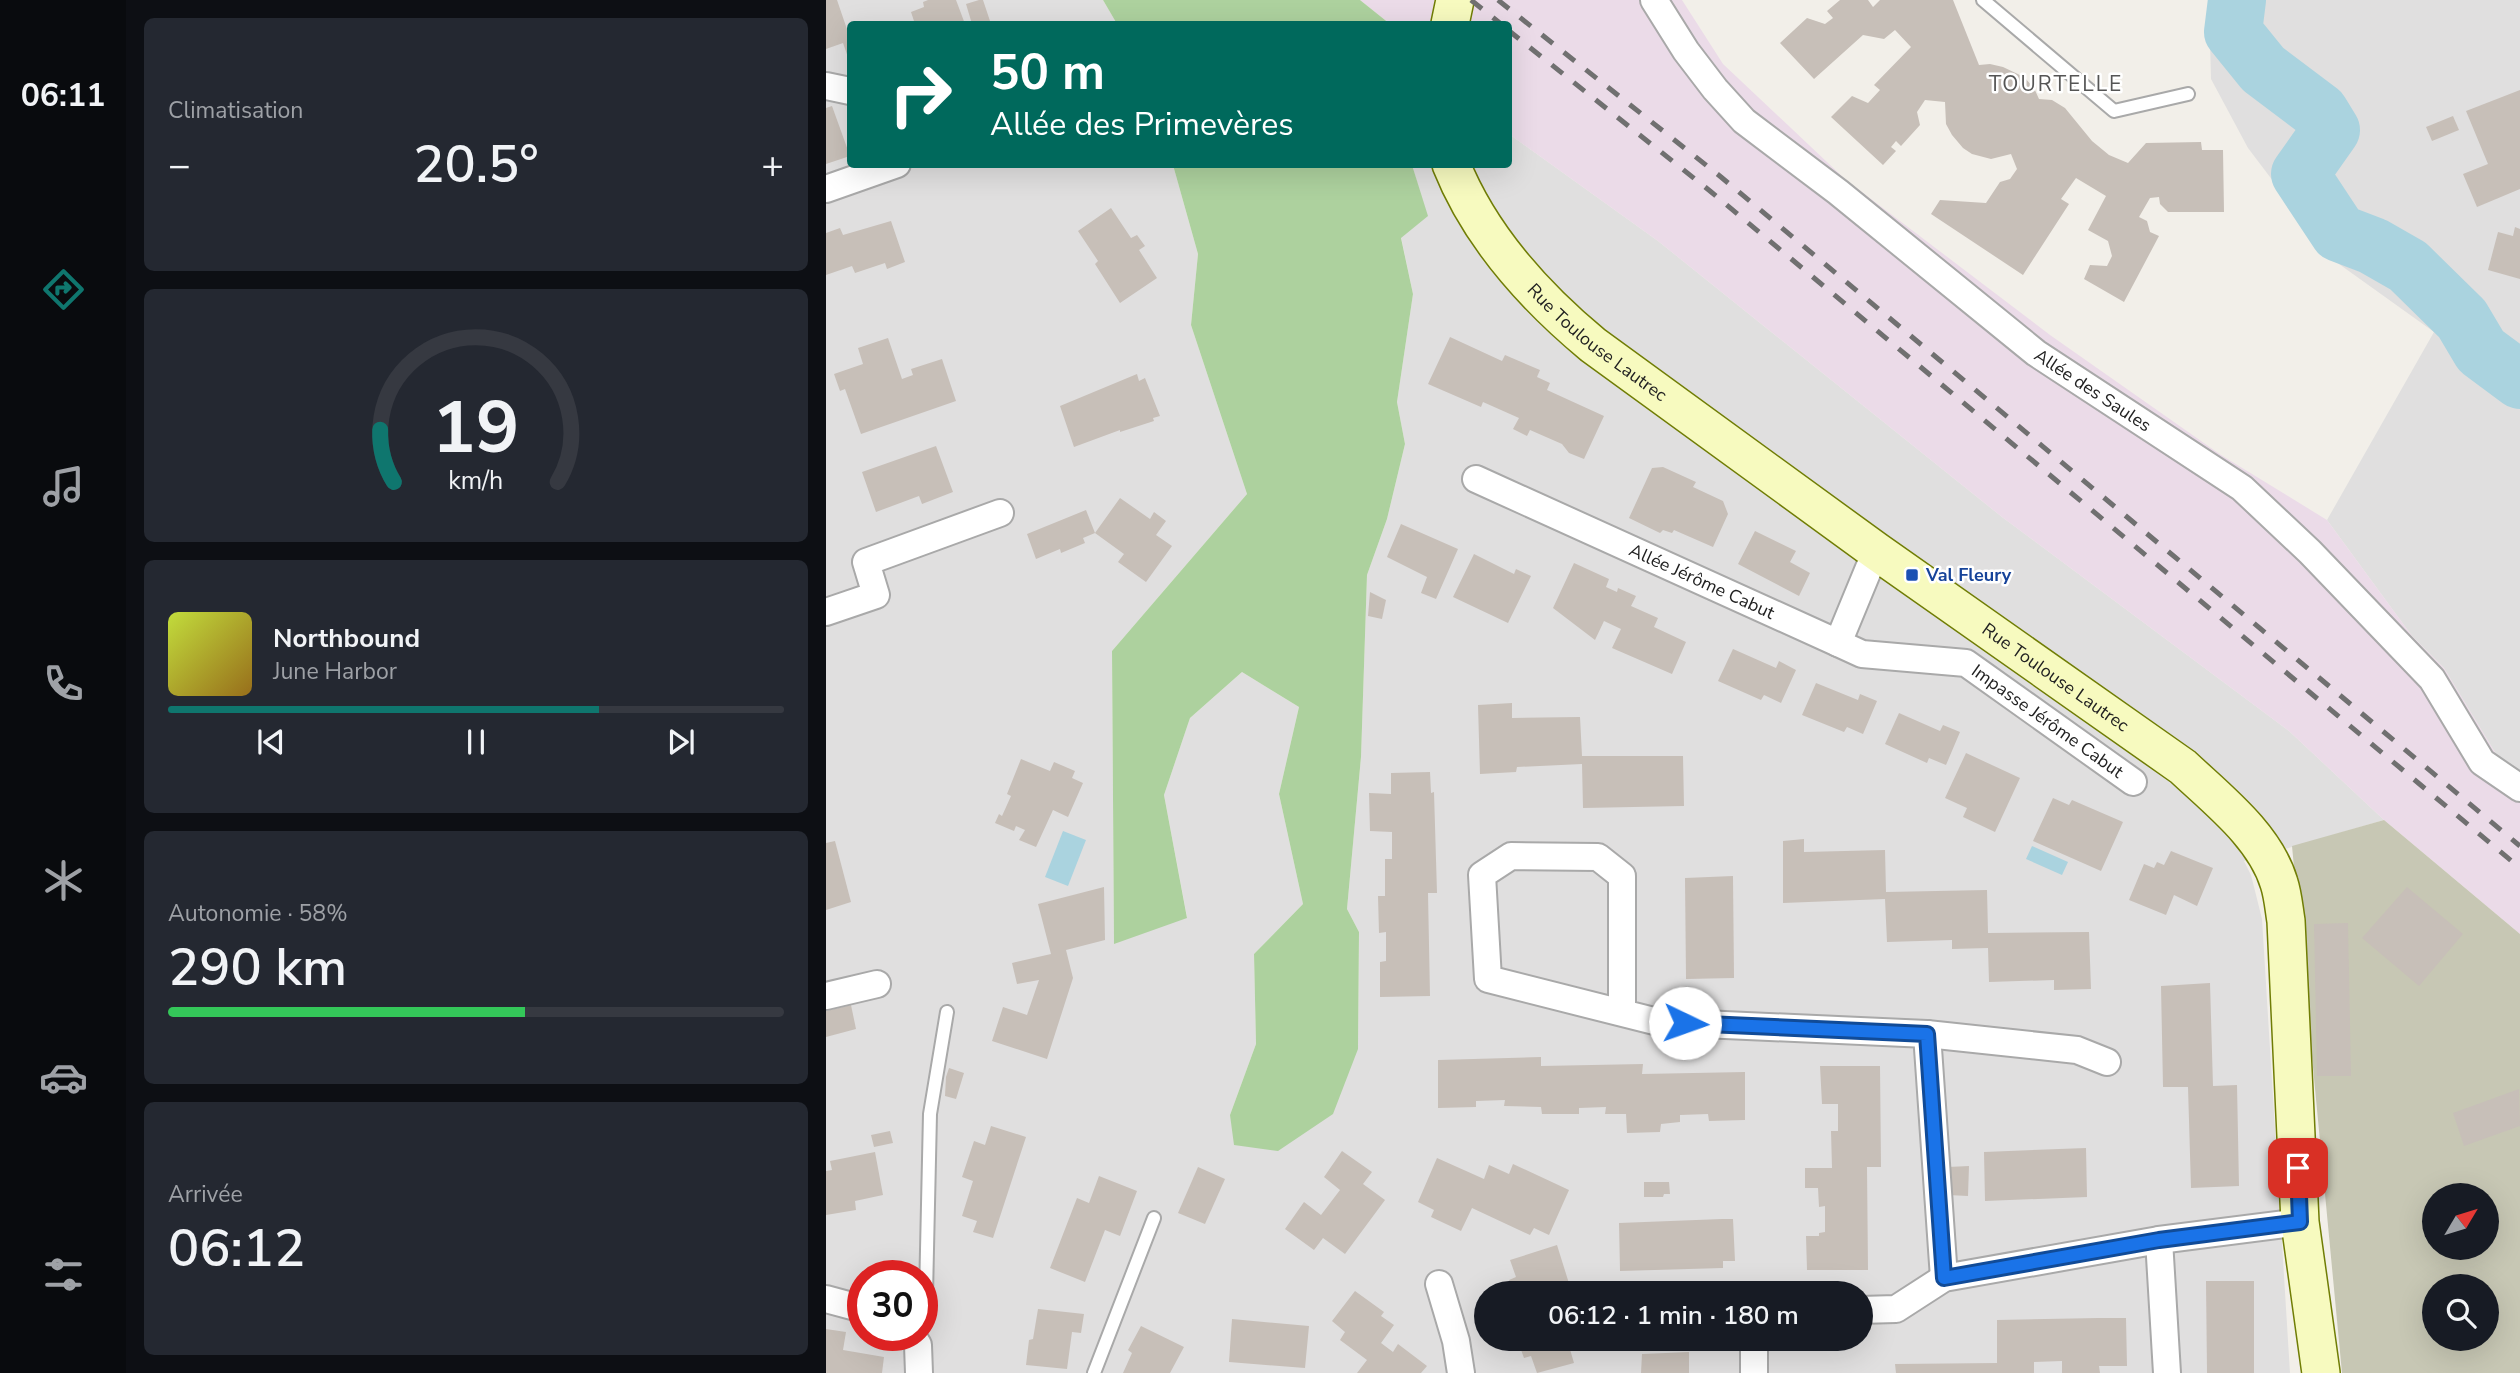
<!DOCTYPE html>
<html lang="fr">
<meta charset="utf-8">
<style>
:root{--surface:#171b24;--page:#242831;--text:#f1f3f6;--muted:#9ea1a6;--line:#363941;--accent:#0f766e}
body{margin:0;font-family:"Nunito Sans",sans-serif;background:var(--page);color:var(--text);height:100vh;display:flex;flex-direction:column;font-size:26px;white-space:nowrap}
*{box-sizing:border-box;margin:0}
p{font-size:23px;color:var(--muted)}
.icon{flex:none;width:38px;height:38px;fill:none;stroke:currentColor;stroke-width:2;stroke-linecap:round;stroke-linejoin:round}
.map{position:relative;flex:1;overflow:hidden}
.panel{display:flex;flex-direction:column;gap:18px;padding:18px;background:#0d0f14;width:700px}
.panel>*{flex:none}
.guide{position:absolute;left:21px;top:21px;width:665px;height:147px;border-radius:7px;box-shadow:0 7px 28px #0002;background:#00695c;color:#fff;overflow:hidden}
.needle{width:46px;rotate:52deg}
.controls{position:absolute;left:1596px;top:1183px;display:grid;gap:14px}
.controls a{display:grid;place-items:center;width:77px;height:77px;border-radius:50%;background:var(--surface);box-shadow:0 7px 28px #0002;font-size:35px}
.speed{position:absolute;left:21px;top:1260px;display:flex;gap:14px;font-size:35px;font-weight:700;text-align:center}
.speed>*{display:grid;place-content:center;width:91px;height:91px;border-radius:50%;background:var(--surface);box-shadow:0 7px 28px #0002;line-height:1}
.speed .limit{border:10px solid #d22;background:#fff;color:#111}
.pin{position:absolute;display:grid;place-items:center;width:60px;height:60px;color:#fff;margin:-30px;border-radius:14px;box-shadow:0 4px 10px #0006}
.me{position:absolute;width:77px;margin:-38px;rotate:93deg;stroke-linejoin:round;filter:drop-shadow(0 0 5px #0008)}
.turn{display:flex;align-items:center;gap:24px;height:147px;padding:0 28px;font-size:32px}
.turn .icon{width:91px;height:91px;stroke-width:2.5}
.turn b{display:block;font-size:49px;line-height:60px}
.big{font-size:52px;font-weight:600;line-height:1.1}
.panel .widget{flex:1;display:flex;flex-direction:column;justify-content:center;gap:10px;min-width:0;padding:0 24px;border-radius:10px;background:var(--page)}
.panel .dial{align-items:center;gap:0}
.dial svg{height:182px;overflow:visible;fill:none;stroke:var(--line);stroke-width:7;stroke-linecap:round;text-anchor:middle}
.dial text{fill:var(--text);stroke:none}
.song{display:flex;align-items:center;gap:21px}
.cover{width:84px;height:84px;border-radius:10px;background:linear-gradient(135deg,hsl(70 70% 55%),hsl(40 70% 35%))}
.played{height:7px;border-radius:4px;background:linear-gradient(90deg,var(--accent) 70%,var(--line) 70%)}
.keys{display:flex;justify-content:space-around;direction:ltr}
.heat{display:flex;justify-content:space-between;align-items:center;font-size:38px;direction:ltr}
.charge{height:10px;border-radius:5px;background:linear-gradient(90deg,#34c759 58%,var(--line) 0)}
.trip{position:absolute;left:648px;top:1281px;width:399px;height:70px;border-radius:35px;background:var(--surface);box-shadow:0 7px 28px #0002;font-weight:600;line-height:70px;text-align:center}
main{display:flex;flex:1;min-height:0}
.menu{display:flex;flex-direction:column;width:126px;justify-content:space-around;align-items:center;background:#090b0e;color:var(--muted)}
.menu .icon{width:49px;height:49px}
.menu .on{color:var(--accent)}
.menu b{font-size:32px;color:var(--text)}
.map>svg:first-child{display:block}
.residential{fill:#e0dfdf;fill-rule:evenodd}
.industrial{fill:#ebdbe8}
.construction{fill:#c7c7b4;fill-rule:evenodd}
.forest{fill:#add19e}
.water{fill:#aad3df}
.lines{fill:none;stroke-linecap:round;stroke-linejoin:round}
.river{stroke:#aad3df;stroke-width:58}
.building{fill:#c7bfb8}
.lane-casing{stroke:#a9a9a9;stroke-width:16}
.street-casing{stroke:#a9a9a9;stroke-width:30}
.secondary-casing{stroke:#707d05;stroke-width:40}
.lane{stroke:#fff;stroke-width:12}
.street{stroke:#fff;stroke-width:26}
.secondary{stroke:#f7fabf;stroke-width:37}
.rail{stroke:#707070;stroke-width:5;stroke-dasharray:14 14;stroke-linecap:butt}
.route-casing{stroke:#114b97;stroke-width:18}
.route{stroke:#1a73e8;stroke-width:12}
.transit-dot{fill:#1a4fb4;stroke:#fff;stroke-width:2.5}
.labels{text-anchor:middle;stroke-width:5;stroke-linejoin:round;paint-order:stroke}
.street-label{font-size:18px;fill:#222;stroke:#fff}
.transit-label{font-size:18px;font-weight:bold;fill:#164399;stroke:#fff;text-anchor:start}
.quarter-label{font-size:21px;letter-spacing:2px;fill:#555;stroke:#fff}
</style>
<main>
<nav class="menu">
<b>06:11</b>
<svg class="icon on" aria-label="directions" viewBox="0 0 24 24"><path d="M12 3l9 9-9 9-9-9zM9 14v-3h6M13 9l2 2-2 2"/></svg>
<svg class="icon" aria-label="music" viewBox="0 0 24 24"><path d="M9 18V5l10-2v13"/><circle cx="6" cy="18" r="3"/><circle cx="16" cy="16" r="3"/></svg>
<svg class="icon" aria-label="phone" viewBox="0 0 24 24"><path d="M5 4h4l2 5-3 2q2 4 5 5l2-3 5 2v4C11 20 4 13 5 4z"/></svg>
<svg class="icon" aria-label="climate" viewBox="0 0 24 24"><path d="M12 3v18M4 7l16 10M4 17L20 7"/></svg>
<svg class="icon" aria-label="car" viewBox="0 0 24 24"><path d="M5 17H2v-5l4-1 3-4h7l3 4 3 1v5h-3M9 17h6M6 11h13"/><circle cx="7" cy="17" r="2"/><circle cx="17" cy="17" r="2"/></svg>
<svg class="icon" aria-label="filters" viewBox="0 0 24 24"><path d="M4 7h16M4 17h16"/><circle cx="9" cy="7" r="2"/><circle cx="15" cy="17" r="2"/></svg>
</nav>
<section class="panel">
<div class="widget"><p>Climatisation</p>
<div class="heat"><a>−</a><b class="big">20.5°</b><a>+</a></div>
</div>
<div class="widget dial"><svg viewBox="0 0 100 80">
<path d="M14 69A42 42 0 1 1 86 69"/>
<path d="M14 69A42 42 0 0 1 8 46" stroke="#0f766e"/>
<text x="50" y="56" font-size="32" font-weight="700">19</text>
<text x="50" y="72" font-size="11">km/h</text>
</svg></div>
<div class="widget">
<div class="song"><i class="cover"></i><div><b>Northbound</b><p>June Harbor</p></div></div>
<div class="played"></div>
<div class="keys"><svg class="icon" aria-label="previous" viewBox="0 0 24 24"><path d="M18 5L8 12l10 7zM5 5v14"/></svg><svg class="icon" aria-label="pause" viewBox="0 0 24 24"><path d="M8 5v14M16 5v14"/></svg><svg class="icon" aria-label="next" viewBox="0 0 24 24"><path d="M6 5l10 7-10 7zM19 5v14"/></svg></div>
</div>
<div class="widget"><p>Autonomie · 58%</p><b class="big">290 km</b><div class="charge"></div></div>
<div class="widget"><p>Arrivée</p><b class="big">06:12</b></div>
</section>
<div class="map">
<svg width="1694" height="1373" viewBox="0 0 1694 1373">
<rect width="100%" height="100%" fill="#f2efe9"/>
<g class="residential">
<path d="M0,0H277L291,24H24V164L347,165L372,254L365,325L421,494L286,651L288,943L361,917L338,795L364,718L416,672L473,707L453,794L477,904L428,954L430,1044L404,1115L532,1049L533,932L521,909L535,757L541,575L561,519L579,444L571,402L587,294L575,237L601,216L586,165L682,164L683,134L832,241L1176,517L1463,731L1558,820L1418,861L1425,875L1436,919L1464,1373H0ZM37,1276H96V1335H37ZM660,1293H1034V1339H660Z"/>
<path d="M1383,0H1694V775L1673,759L1618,668L1586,636L1501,520L1608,332L1506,259L1422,148L1385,79Z"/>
</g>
<path class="industrial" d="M534,0H856L897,64L1020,180L1224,335L1395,455L1501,520L1586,636L1618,668L1673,759L1694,775V934L1558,820L1463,731L1176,517L832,241L683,134L682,24H564Z"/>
<path class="construction" d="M1558,820L1694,934V1373H1516L1466,846ZM1608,1195H1661V1248H1608ZM1608,1286H1661V1339H1608Z"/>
<g class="forest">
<path d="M277,0H534L564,24H291Z"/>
<path d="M347,165H586L602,216L575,238L587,294L571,402L579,444L561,519L541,575L535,757L521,909L533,932L532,1049L507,1114L452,1151L408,1145L404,1115L430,1044L428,954L477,904L453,794L473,707L416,672L364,718L338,795L361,918L288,944L286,651L421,494L365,325L372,254Z"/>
</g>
<g class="water">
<path d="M237,831L260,840L242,886L219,877Z"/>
<path d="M1206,846L1242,862L1236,875L1200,859Z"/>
</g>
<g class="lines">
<path class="river" d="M1411,0L1407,32L1437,69L1494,112L1505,130L1474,174L1513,233L1547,246L1582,266L1636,319L1655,351L1694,380"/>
</g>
<g class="building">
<path d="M0,0H11L24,38V63L17,43L0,49Z"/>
<path d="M102,0H130L139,24H89L85,12L98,7L97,2Z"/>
<path d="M153,0H157L165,24H146L140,4Z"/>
<path d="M1014,0H1042L1047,7L1054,0H1127L1153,65L1164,64L1177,67L1198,77L1208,88L1213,99L1226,100L1239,108L1266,141L1283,155L1302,163L1320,143L1375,142L1376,150H1397L1398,212H1342L1334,204L1333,197L1324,198L1313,217L1321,221L1324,232L1333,236L1298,302L1258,279L1264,265L1281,266L1286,256L1282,241L1262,230L1280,196L1250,178L1235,199L1243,204L1197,275L1105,214L1114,200L1160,203L1174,182L1184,179L1191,169L1185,154L1165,159L1146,154L1137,148L1126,135L1120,124L1119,102L1099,100L1091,112L1094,125L1075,146L1070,141L1065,147L1070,151L1057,165L1005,117L1026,96L1042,103L1054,90L1048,85L1085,47L1069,30L1058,39L1037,35L988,79L954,43L981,18L999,24L1007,18L1001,11Z"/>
<path d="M1694,90V189L1651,207L1637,174L1662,164L1640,111Z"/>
<path d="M6,106L24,156L0,164V108Z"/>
<path d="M1627,116L1633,130L1606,141L1600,127Z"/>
<path d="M285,208L305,238L311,235L319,246L313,250L331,278L294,303L269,264L272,261L252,231Z"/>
<path d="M65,221L79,262L61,269L59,263L29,273L26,266L0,275V233L14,228L17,235Z"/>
<path d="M1689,227L1694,229V279L1662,270L1672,232L1687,236Z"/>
<path d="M624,337L676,361L679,355L714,370L711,377L724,383L721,390L778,416L758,459L743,453L736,444L704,430L701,436L687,429L693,418L657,402L655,407L602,384Z"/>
<path d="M62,338L76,379L87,375L85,369L116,359L130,401L35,434L19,389L14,391L8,374L37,364L32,348Z"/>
<path d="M311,374L313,381L319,378L334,416L327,418L328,421L294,432V430L248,447L234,406Z"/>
<path d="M110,446L127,492L96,504L93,496L50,512L36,472Z"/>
<path d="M837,467L870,482L867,487L897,501L902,514L887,547L848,530L846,533L837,530L834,533L803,518L826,468Z"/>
<path d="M294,498L324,519L328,512L340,521L330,535L346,546L320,582L292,562L298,554L269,533L257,538L259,543L235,553L234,549L210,559L201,534L260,510L269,533Z"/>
<path d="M575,524L632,549L610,599L595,593L601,577L561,557Z"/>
<path d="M929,531L970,551L964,562L984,573L973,596L912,564Z"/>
<path d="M648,554L688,574L690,569L705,576L682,623L627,597Z"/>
<path d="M748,563L783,579L780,587L791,592L792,588L810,596L805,606L832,618L828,627L860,642L846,674L786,648L795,629L778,621L769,640L727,608Z"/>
<path d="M544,592L560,600L556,619L542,616Z"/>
<path d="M907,649L950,668L953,661L970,670L955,703L938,695L935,700L892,681Z"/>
<path d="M990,683L1032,700L1034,694L1051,701L1037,734L1021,727L1018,732L976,715Z"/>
<path d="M686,703V718L754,717L756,756H857L858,806L757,808L756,764L691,767L690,772L654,774L652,705Z"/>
<path d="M1073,713L1114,731L1117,725L1134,732L1120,765L1103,758L1101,763L1059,744Z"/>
<path d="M1140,753L1194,778L1169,832L1137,817L1141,808L1119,798Z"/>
<path d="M195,759L224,771L228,762L249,771L246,778L257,783L242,817L227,810L210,847L193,840L199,830L190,826L188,831L169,823L173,814L176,816L185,796L181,794Z"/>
<path d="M604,772L605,793L608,792L611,893H602L604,996L554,997V962L560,961V932L553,933L552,896H559V859H566V832L544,831L543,793L565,794V773Z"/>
<path d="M1227,798L1243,805L1246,800L1297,822L1275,871L1207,841Z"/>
<path d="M978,839V852L1059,850L1060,892L1161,890L1162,933L1263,932L1265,989L1228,990V980L1163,982L1162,948L1126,949V940L1061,942L1059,899L957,903V841Z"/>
<path d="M9,841L25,902L0,910V843Z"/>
<path d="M1345,851L1387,868L1371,906L1348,895L1340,915L1303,900L1318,864L1328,868L1331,862L1338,865Z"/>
<path d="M907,876L908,978L860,979L859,878Z"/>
<path d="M278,887L279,940L240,950L247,978L221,1059L166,1041L177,1007L201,1015L213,980L191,984L186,963L225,954L212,904Z"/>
<path d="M1581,887L1637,934L1593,986L1536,938Z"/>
<path d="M1522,923L1525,1076H1491L1488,924Z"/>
<path d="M1384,983L1387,1086L1411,1085L1413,1186L1365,1188L1362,1087H1337L1335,986Z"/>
<path d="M25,1005L30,1029L0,1037V1011Z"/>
<path d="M715,1057V1066L817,1064L816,1074L919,1072V1120L883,1121L882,1114L854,1115V1122L835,1124L834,1132L801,1133L800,1114H779L780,1107L753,1108V1114H716L715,1107L678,1106L679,1100L650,1101V1107L612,1108V1060Z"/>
<path d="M994,1066H1054L1055,1167H1041L1042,1270H981L980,1236H993V1233L999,1232V1206L993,1207L992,1188H979V1168H1006L1005,1131H1012V1104H996Z"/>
<path d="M123,1068L138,1073L130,1099L119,1096L120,1077Z"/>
<path d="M1693,1089L1694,1126L1638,1146L1627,1113Z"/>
<path d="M165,1126L200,1137L167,1238L147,1232L151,1221L136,1216L147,1181L136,1177L148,1141L159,1145Z"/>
<path d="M64,1131L67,1143L48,1147L45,1135Z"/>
<path d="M1260,1148L1261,1197L1159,1201L1158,1152Z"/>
<path d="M516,1151L546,1172L537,1184L559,1200L519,1254L497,1238L488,1250L459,1229L478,1202L495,1215L514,1190L498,1177Z"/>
<path d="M49,1152L57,1195L29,1201L30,1210L0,1215V1171L6,1170L4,1161Z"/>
<path d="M1488,1152H1499L1500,1163L1488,1164Z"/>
<path d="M611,1158L658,1179L663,1165L683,1174L687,1164L743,1190L723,1235L708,1228L704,1235L646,1208L635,1231L605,1217L608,1210L592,1202Z"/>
<path d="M1143,1166L1142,1196L1122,1195V1167Z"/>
<path d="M372,1167L399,1179L379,1224L352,1213Z"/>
<path d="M273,1176L311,1191L294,1236L279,1230L259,1282L224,1268L251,1198L263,1203Z"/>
<path d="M818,1182H843L844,1194H838L837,1197H818Z"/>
<path d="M896,1219H907L909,1261H897V1268L794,1271L793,1223Z"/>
<path d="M731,1245L746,1293H688L683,1280L690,1277L684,1260Z"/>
<path d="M1380,1281H1428V1373H1381Z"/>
<path d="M529,1291L558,1312L555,1316L568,1325L555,1343L567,1352L572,1344L601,1366L595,1373H531L541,1360L514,1340L519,1332L506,1321Z"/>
<path d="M212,1309L258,1314L255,1333L246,1332L241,1369L200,1365L203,1340L207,1339Z"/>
<path d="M1272,1318H1300L1301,1366H1273L1274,1373H1236V1361L1208,1362V1373H1070L1069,1364L1171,1363V1320Z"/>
<path d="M406,1319L483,1326L479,1368L403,1362Z"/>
<path d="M315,1326L358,1347L344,1373H297L306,1353L302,1350Z"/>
<path d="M0,1329L20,1332L17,1350L58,1357L56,1373H0Z"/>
<path d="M691,1339H741L748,1363L711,1373L705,1356L698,1358Z"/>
<path d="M863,1352V1373H815L816,1354Z"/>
</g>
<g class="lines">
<defs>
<g id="lane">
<path d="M1157,0L1288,111L1362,94"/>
<path d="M96,1308L100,1295L104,1114L121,1012"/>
<path d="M268,1373L328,1218"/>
</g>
<g id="street">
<path id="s1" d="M828,0L860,51L889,89L918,121L1012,192L1210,353L1416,488L1484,552L1606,679L1656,762L1694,788"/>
<path d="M0,86L24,91"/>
<path d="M0,189L71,164"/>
<path id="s2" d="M650,479L1012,643L1050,551"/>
<path d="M0,612L50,595L40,562L174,513"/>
<path id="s3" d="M1012,643L1036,654L1140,663L1307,782"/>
<path d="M0,996L51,984"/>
<path d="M796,1012V876L772,857L685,856L656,875L662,979L832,1022L1101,1034L1118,1278"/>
<path d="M1101,1034L1251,1050L1281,1062"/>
<path d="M1333,1240L1341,1373"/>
<path d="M613,1284L630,1341L635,1373"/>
<path d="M0,1299L37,1309"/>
<path d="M1034,1310L1070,1309L1118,1278L1333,1240L1474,1222"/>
<path d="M86,1335L92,1345L93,1373"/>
<path d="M928,1373V1339"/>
</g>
<g id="secondary">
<path d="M624,24L629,0"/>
<path id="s4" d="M625,164C654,237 708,296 767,345L1050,551L1357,767C1392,800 1439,836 1453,883C1457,895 1458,909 1460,921L1474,1222L1495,1373"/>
</g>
</defs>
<use href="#lane" class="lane-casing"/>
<use href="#street" class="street-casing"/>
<use href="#secondary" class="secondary-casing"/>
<use href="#lane" class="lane"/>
<use href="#street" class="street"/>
<use href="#secondary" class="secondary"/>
<g class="rail">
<path d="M645,0L675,24"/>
<path d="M672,0L895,177L1694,846"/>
<path d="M682,30L884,191L1694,868"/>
</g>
</g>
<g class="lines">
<defs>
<path id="route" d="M859,1023L1101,1034L1118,1278L1333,1240L1474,1222L1472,1168"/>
</defs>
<use href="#route" class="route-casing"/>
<use href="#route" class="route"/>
</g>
<rect class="transit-dot" x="1079" y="568" width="14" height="14" rx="3.5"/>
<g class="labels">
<g class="street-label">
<text dy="6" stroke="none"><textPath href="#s4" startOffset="234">Rue Toulouse Lautrec</textPath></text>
<text dy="6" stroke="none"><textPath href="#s1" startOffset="592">Allée des Saules</textPath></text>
<text dy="6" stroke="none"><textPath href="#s2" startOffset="248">Allée Jérôme Cabut</textPath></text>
<text dy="6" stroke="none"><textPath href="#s4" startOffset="802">Rue Toulouse Lautrec</textPath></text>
<text dy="6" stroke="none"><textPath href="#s3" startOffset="231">Impasse Jérôme Cabut</textPath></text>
</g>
<g class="transit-label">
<text x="1100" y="581">Val Fleury</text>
</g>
<g class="quarter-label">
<text x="1230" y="91">TOURTELLE</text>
</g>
</g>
</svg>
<div class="controls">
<a><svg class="needle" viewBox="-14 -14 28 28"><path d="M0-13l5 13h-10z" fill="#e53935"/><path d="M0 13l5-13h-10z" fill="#9ea1a6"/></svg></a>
<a><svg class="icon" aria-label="search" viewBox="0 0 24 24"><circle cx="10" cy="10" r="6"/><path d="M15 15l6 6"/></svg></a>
</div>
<div class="speed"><div class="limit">30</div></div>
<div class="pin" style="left:1472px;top:1168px;background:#d93025"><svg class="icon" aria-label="arrive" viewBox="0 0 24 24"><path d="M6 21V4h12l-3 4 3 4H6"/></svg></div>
<svg class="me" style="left:859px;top:1023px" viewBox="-20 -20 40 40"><circle r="19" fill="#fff"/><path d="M0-13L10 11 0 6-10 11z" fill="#1a73e8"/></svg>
<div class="trip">06:12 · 1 min · 180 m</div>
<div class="guide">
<div class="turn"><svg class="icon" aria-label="right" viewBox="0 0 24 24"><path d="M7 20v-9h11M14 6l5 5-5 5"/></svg><div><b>50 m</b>Allée des Primevères</div></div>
</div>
</div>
</main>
